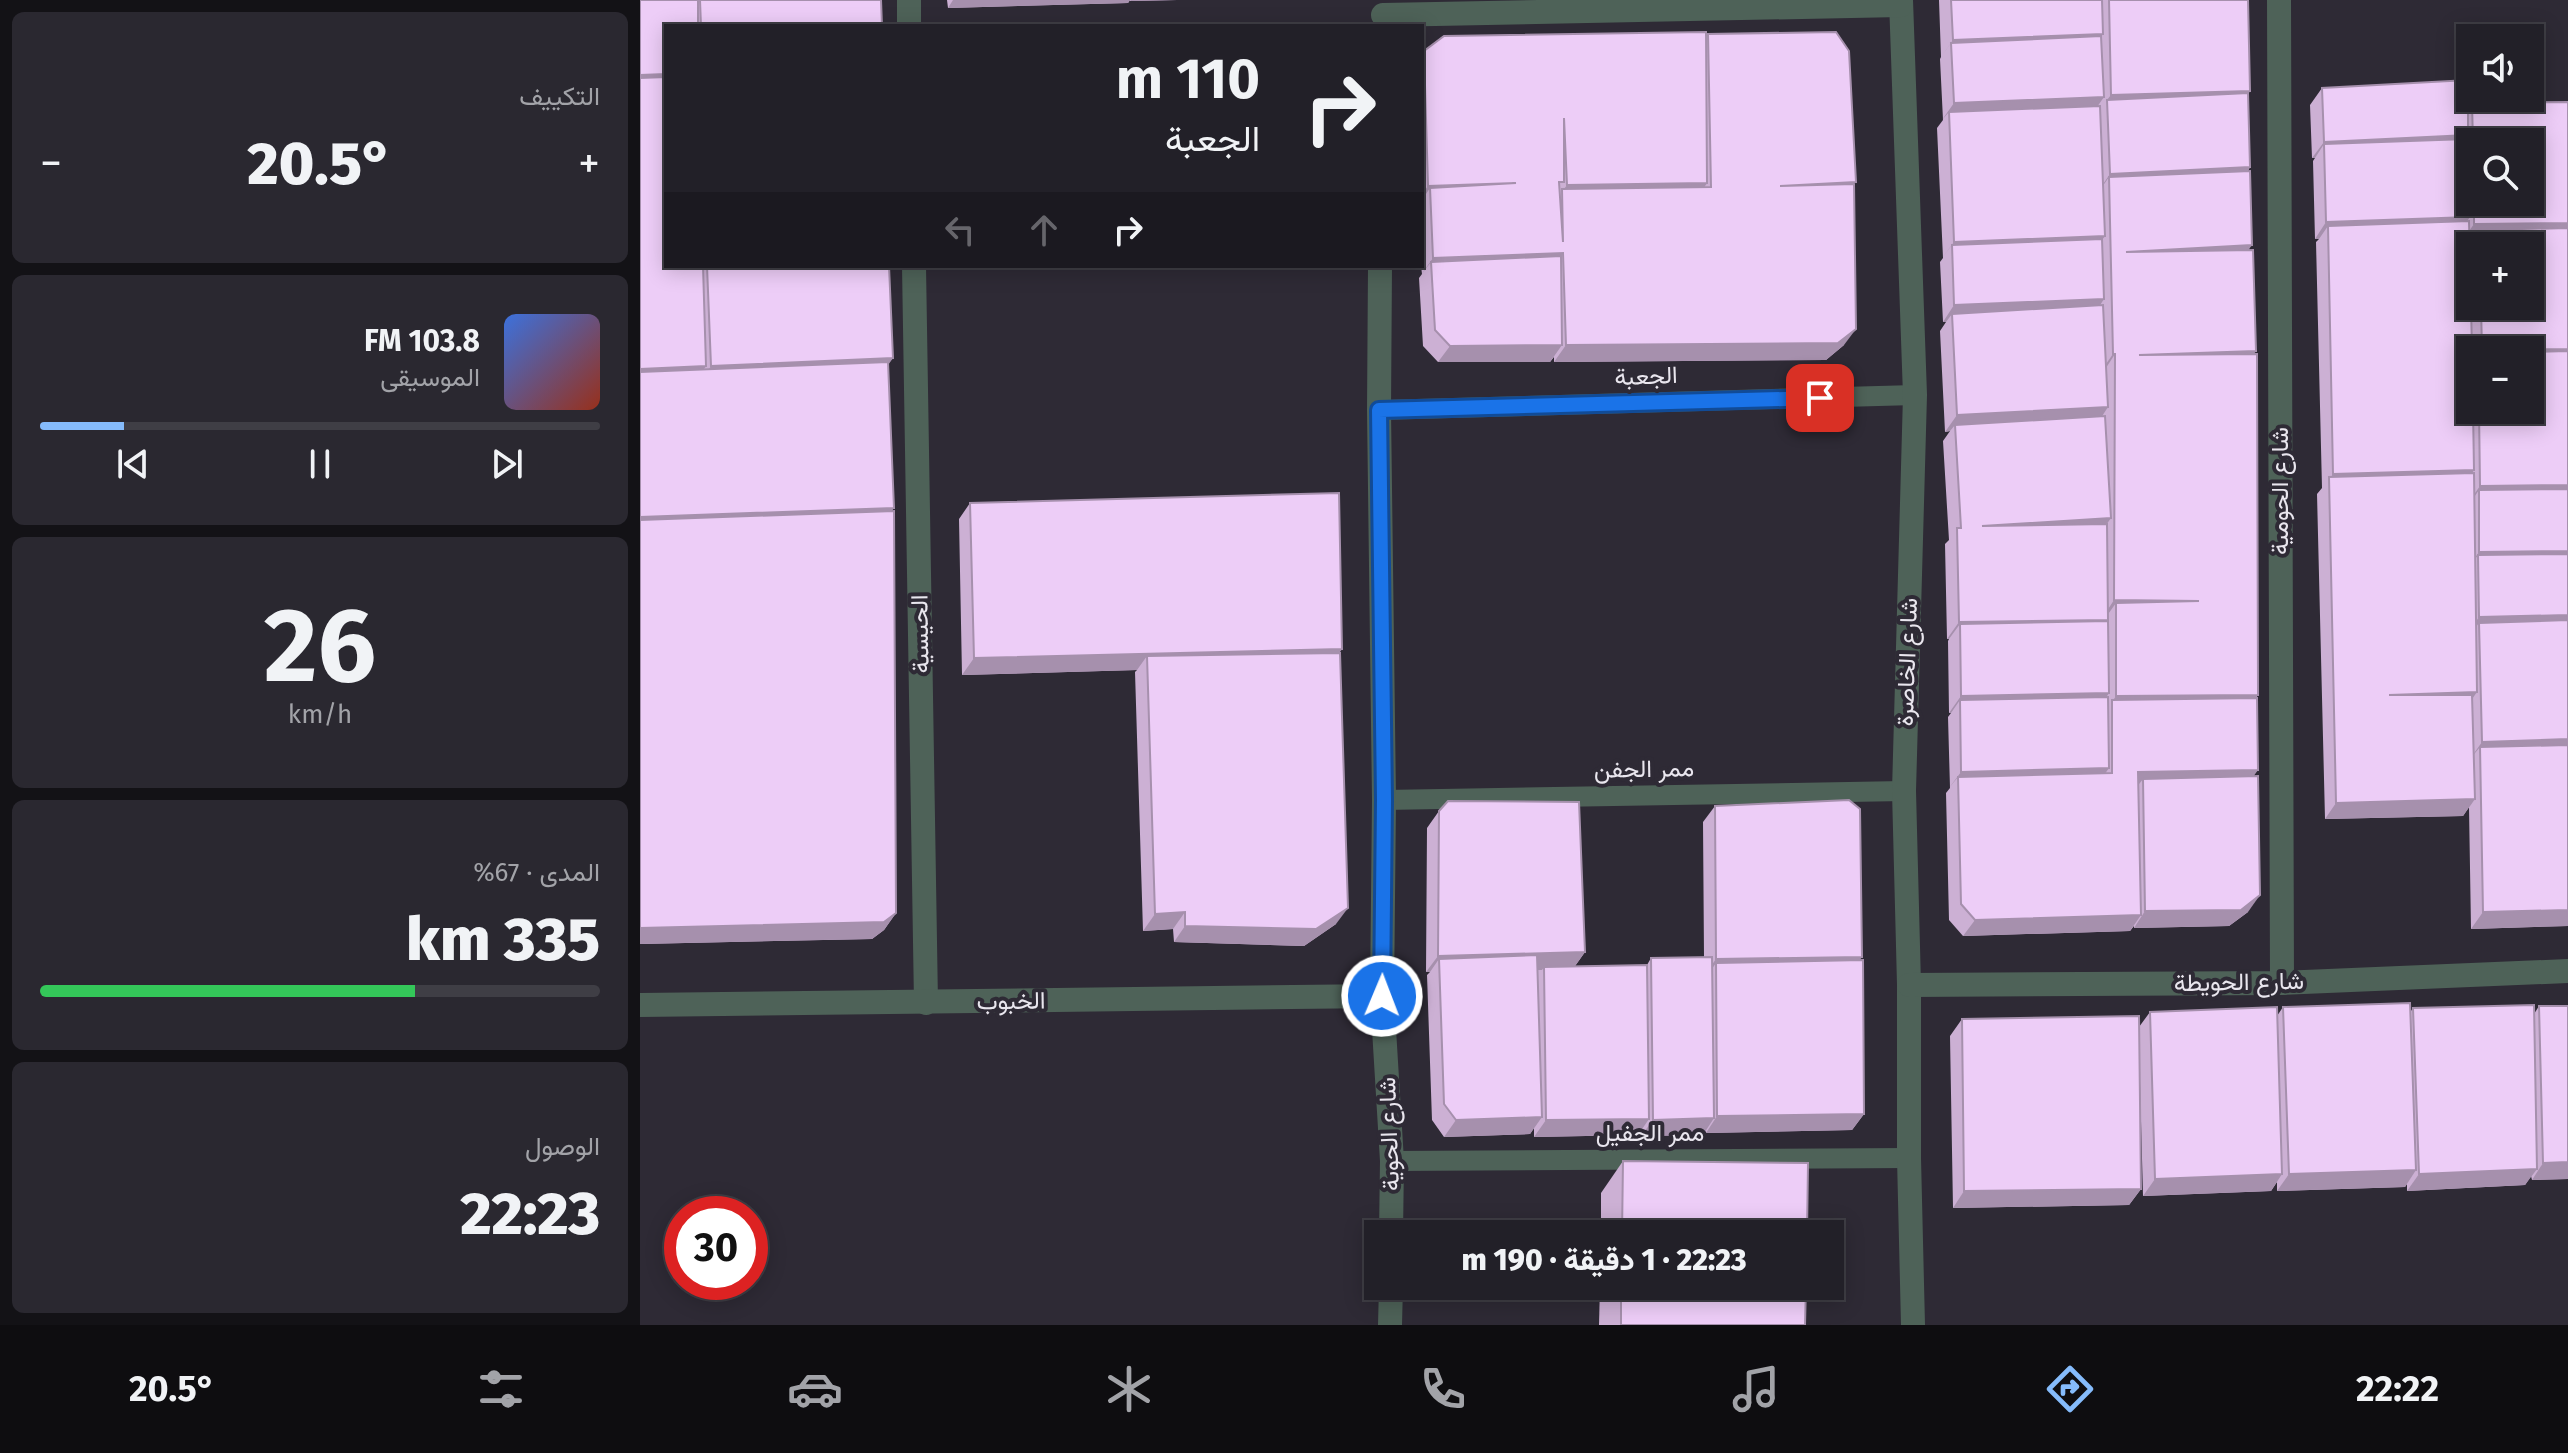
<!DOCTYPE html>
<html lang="ar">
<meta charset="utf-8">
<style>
:root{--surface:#222028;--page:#2a2830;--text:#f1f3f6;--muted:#a2a3a8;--line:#3f3e45;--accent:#85bbfb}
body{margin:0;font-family:"Fira Sans",Vazirmatn,sans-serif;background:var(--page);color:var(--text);direction:rtl;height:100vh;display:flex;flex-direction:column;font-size:30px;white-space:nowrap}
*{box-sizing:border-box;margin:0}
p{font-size:26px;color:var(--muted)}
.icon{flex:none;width:44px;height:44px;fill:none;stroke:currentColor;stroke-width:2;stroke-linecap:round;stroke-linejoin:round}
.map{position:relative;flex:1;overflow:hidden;direction:ltr}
.sheet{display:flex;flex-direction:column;gap:12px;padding:12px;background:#131216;width:640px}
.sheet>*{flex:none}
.banner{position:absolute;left:24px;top:24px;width:760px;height:244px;border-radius:0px;box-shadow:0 4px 20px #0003,0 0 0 2px var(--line);direction:rtl;background:#222028;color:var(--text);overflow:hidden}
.fabs{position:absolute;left:1816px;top:24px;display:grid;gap:16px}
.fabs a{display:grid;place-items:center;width:88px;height:88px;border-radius:0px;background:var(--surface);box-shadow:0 4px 20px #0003,0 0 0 2px var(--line);font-size:40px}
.speed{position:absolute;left:24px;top:1196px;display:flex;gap:16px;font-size:40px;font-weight:700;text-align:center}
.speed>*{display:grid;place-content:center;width:104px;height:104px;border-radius:50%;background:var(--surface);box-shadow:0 4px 20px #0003,0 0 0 2px var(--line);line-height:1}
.speed .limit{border:12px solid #d22;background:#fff;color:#111}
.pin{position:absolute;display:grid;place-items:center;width:68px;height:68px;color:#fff;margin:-34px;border-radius:16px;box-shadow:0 4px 12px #0006}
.me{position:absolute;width:88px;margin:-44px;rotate:1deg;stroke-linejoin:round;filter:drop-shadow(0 0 6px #0008)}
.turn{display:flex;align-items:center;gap:28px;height:168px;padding:0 32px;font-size:36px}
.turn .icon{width:104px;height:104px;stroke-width:2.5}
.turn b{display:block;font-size:56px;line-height:68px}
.lanes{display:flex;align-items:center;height:76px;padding:0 32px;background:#0003;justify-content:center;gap:40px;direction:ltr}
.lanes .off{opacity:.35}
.big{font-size:60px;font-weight:800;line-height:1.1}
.sheet .widget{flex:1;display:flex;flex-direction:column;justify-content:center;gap:12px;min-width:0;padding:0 28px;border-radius:12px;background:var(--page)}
.sheet .dial{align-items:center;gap:0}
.dial b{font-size:104px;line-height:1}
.song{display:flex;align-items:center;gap:24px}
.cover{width:96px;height:96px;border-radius:12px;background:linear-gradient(135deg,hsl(220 70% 55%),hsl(10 70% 35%))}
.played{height:8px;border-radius:4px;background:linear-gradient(90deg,var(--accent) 15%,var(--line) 15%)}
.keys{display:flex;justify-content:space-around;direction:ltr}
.heat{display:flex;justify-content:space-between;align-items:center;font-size:44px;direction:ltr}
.charge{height:12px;border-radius:6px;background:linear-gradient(90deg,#34c759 67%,var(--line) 0)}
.trip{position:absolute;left:724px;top:1220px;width:480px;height:80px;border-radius:0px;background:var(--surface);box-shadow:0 4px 20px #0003,0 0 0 2px var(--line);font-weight:800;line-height:80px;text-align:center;direction:rtl}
.tabs{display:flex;height:128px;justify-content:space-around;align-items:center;background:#0e0d10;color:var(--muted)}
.tabs .icon{width:56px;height:56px}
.tabs .active{color:var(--accent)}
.tabs b{font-size:36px;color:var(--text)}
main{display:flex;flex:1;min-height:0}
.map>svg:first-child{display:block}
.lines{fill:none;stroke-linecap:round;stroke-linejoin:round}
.lane{stroke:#4e6258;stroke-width:20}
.street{stroke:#4e6258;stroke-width:24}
.wall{fill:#ccb0d4;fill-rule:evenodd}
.shaded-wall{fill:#a690ad}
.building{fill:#edcdf7;stroke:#a690ad;stroke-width:2}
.route-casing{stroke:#114b97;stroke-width:20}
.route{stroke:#1a73e8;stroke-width:14}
.labels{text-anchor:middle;stroke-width:8;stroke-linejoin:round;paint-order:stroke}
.street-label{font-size:24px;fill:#e9e6ee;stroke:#2e2a35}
</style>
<main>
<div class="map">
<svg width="1928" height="1325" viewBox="0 0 1928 1325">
<rect width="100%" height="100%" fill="#2e2a35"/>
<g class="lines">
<g class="lane">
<path d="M739,410L1275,395"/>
<path d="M744,800L1264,791"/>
<path d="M752,1161L1269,1158"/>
</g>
<g class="street">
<path d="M269,0V26"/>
<path d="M1261,0L1275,395L1264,791L1269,985V1158L1273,1325"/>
<path d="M1639,0L1642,983"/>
<path d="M743,15L1261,5"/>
<path d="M274,266L286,1003"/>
<path d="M740,266L739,410L744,800L742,996L752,1161L751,1234"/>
<path d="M1269,985L1642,983L1928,971"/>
<path d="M0,1005L742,996"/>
<path d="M750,1325L751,1286"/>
</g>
</g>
<g class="wall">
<path d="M0,0H241L242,26H26V266H249L253,358L248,364L254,508L251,511L256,913L244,930L232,939L0,944Z"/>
<path d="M307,0H537L490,1V0L488,3L308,8Z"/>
<path d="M1299,0H1608L1610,91L1608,94L1610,167L1608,171L1609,250L1614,354L1618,695L1616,698L1608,912L1589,926L1494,928V926L1490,931L1323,936L1309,920L1306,793L1310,788L1308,717L1311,713H1309L1308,641L1309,639H1307L1305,544L1309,540L1303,441L1310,431L1305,432L1300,331L1306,322H1303L1300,262L1303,258L1297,128L1303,120L1300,59L1301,57Z"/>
<path d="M1068,34L1214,184L1204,345L1186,360L914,362V357L910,362H798L783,346L779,278L782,274L781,266H782V54L784,51L1066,38Z"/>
<path d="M1828,80V109L1832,103L1928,102V926L1831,929L1829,807L1823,816L1685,819L1677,494L1682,488L1676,242L1679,239H1675L1673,161L1675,158H1672L1670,105L1682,88ZM1830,142H1890V202H1830ZM1830,246H1890V306H1830ZM1830,350H1890V410H1830Z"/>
<path d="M330,503L702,649L699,653L696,924L664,946L534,942L533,929L503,931L495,672L497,670L322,675L319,519Z"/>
<path d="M1075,806L1220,960L1224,1114L1212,1130L1066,1133V1131L1063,1135L1001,1136V1130L998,1135L894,1137V1128L890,1134L804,1137L792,1120L787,975L790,972H786L787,828L799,811L945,952L935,966L1007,965L1011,958L1064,957L1063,822Z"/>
<path d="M1899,1006H1928V1179L1892,1180L1891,1176L1885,1185L1767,1191V1184L1765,1187L1637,1191V1182L1631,1191L1503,1196L1500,1084L1501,1189L1489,1205L1313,1208L1310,1036L1322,1019L1499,1027L1510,1012L1637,1016L1643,1007L1771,1011L1773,1008L1894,1014Z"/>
<path d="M983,1161L1167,1234H961V1193Z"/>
<path d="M960,1286H1166L1165,1325H959Z"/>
</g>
<g class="shaded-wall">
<path d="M313,0H490L488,3L308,8Z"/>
<path d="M491,0H537L490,1Z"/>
<path d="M1463,34L1451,50L1311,43L1301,57L1313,40Z"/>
<path d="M26,74V91H0V75Z"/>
<path d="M1610,91L1598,108L1467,100L1471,95Z"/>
<path d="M1464,97L1452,114L1309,112L1302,120L1314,103Z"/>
<path d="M1828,135L1816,152L1684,144L1675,158H1672L1684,142Z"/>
<path d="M1610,167L1599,184L1469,177L1460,190H1459L1470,174Z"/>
<path d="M876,183L790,188L782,200V194L788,186Z"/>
<path d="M1067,183L1056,200L922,192L927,185Z"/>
<path d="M1830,217L1818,234L1688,226L1679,239H1675L1686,222Z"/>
<path d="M1928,223V239L1840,230L1832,241H1822L1834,224Z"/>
<path d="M1465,236L1453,252L1312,245L1302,258L1314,242Z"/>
<path d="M1612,245L1600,262L1486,252Z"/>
<path d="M923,253L912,270L791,262L781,275L793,258Z"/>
<path d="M1464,299L1453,316L1312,314L1306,322H1303L1314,305Z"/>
<path d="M1216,329L1204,345L1186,360L914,362L926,345Z"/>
<path d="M922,345L910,362H798L810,346Z"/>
<path d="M1928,349V365L1890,366V350H1862Z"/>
<path d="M1616,351L1605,368L1499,355Z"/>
<path d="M1473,354H1475L1464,371H1461Z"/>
<path d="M253,358L241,375L60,383L71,366Z"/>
<path d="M66,366L55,383L0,385V369Z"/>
<path d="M1468,407L1457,424L1315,425L1310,431L1305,432L1317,415Z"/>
<path d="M1834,470L1823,487L1689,480L1693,474Z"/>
<path d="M1928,485V501L1839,490L1830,503H1828L1840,486Z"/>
<path d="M254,508L242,524L0,534V517Z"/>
<path d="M1471,518L1459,535L1342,526Z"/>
<path d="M1928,551V567L1838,555L1829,568L1827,569L1839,552Z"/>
<path d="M1474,600L1559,601L1476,603L1466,617H1463Z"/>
<path d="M1928,615V632L1839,623L1831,633H1828L1839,617Z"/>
<path d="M1468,620L1456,636L1320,624L1309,639H1307L1319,622Z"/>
<path d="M702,649L690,666L507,656L497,670L322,675L334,658Z"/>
<path d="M1837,692L1825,709L1749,695Z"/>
<path d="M1469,693L1458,710L1320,700L1311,713H1309L1321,696Z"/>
<path d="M1618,695L1606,712L1472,702L1476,696Z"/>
<path d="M1928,739V756L1840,747L1830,759L1842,742Z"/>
<path d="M1469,768L1457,785L1318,777L1309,788L1321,772Z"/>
<path d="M1618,770L1606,787L1503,779L1496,788L1498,772Z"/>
<path d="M1835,799L1823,816L1685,819L1696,803Z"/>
<path d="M1620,895L1608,912L1589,926L1494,928L1505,911Z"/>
<path d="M708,908L696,924L664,946L534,942L545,926Z"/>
<path d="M1928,910V926L1831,929L1843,912Z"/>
<path d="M545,912L533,929L503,931L515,914Z"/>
<path d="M256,913L244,930L232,939L0,944V928Z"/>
<path d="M1501,915L1490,931L1323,936L1335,920Z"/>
<path d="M945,952L933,969L904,967L902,970L800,972L799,959L790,972H786L798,956Z"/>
<path d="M1222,957L1210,974L1076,963L1067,976H1064L1076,959Z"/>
<path d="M1224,1114L1212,1130L1066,1133L1077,1116Z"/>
<path d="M902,1117L890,1134L804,1137L816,1120Z"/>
<path d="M1074,1118L1063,1135L1001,1136L1013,1120Z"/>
<path d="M1009,1119L998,1135L894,1137L906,1120Z"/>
<path d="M1928,1162V1179L1892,1180L1903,1163Z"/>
<path d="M1897,1169L1885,1185L1767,1191L1779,1174Z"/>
<path d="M1776,1170L1765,1187L1637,1191L1649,1174Z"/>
<path d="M1642,1174L1631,1191L1503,1196L1515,1179Z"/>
<path d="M1501,1189L1489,1205L1313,1208L1324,1191Z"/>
</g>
<g class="building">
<path d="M0,0H58V26H26V74L0,75Z"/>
<path d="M60,0H241L242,26H61Z"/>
<path d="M1311,0H1462L1463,34L1313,40Z"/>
<path d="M1469,0H1608L1610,91L1471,95Z"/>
<path d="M1066,32L1067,183L927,185L924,118V182H919L923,242L922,189L1071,187L1068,34L1196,32L1209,51L1216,182L1140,186L1214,184L1216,329L1198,343L926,345L923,253L793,258L790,188L876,183L788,186L784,51L804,36Z"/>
<path d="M1461,36L1464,97L1314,103L1311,43Z"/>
<path d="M26,77V266H63L66,366L0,369V78Z"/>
<path d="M1828,80V135L1684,142L1682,88Z"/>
<path d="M1608,93L1610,167L1470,174L1467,100Z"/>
<path d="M1928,102V223L1834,224V202H1890V142H1833L1832,103Z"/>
<path d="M1460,106L1465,236L1314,242L1309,112Z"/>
<path d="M1827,139L1830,217L1686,222L1684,144Z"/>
<path d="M1610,171L1612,245L1486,252L1613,250L1616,351L1499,355L1617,354L1618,695L1476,696V603L1559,601L1474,600L1475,354H1473L1469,177Z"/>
<path d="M1829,221L1832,350H1830V410H1833L1834,470L1693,474L1688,226Z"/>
<path d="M1928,228V349L1842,350L1841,306H1890V246H1840V230Z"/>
<path d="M1462,239L1464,299L1314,305L1312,245Z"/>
<path d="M921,256L922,345L810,346L795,330L791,262Z"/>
<path d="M67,266H249L253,358L71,366Z"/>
<path d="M1463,305L1468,407L1317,415L1312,314Z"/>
<path d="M1928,351V485L1840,486L1839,410H1890V352Z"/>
<path d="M248,362L254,508L0,517V372Z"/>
<path d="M1465,416L1471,518L1342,526L1467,524L1468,620L1319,622L1317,528H1321L1315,425Z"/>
<path d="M1834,473L1837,692L1749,695H1832L1835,799L1696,803L1689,477Z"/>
<path d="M1928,489V551L1839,552V490Z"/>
<path d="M699,493L702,649L334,658L330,503Z"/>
<path d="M254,511L256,913L244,922L0,928V520Z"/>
<path d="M1928,554V615L1839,617L1838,555Z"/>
<path d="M1928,620V739L1842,742L1839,623Z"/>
<path d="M1468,621L1469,693L1321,696L1320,624Z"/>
<path d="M700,653L708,908L676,929L545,926V912L515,914L507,656Z"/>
<path d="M1468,697L1469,768L1321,772L1320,700Z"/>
<path d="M1617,698L1618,770L1498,772L1501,915L1335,920L1321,904L1318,777L1472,773V700Z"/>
<path d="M1928,745V910L1843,912L1840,747Z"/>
<path d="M1618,776L1620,895L1601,910L1505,911L1503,779Z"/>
<path d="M1209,800L1220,809L1222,957L1076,959L1075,806Z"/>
<path d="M808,801L939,802L945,952L798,956L799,811Z"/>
<path d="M897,955L902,1117L816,1120L804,1104L799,959Z"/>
<path d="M1072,957L1074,1118L1013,1120L1011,958Z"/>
<path d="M1223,960L1224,1114L1077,1116L1076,963Z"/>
<path d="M1007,965L1009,1119L906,1120L904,967Z"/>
<path d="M1770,1003L1776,1170L1649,1174L1643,1007Z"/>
<path d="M1894,1005L1897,1169L1779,1174L1773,1008Z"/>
<path d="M1899,1006H1928V1162L1903,1163Z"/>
<path d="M1637,1007L1642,1174L1515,1179L1510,1012Z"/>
<path d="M1499,1016L1501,1189L1324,1191L1322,1019Z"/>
<path d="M983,1161L1168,1163L1167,1234H982Z"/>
<path d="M981,1286H1166L1165,1325H981Z"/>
</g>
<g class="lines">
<defs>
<path id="route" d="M742,996L744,800L739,410L1180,398"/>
</defs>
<use href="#route" class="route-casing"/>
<use href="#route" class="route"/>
</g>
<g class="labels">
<g class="street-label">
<text transform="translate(1006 376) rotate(-2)" y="8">الجعبة</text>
<text transform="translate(1640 491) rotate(-90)" y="8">شارع الحومية</text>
<text transform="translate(280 634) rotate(-91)" y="8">الحيسية</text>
<text transform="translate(1267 662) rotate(-88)" y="8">شارع الخاصرة</text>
<text transform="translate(1004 769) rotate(-1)" y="8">ممر الجفن</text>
<text transform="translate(1599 982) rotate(-1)" y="8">شارع الحويطة</text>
<text transform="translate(371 1001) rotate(-1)" y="8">الخبوب</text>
<text x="1010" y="1141">ممر الجفيل</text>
<text transform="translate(749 1134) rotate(-92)" y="8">شارع الحوية</text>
</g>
</g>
</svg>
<div class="fabs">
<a><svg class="icon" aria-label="sound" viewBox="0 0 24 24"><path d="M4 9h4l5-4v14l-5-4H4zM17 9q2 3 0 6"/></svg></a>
<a><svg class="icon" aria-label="search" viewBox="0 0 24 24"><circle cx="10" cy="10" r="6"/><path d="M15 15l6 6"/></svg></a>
<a>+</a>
<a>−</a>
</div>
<div class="speed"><div class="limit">30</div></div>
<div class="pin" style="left:1180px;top:398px;background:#d93025"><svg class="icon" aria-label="arrive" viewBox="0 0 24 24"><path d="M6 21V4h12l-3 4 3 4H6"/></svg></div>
<svg class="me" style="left:742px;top:996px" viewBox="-20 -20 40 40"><circle r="17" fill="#1a73e8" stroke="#fff" stroke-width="3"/><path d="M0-11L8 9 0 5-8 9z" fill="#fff"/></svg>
<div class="trip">22:23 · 1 دقيقة · 190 m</div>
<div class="banner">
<div class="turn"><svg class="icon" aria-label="right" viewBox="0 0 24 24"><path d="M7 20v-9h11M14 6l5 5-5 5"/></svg><div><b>110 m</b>الجعبة</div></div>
<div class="lanes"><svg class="icon off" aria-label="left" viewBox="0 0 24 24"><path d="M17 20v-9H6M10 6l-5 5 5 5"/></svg><svg class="icon off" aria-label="ahead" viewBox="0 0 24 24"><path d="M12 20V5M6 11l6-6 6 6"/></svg><svg class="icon" aria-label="right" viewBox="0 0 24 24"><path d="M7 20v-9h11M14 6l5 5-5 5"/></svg></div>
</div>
</div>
<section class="sheet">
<div class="widget"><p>التكييف</p>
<div class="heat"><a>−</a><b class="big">20.5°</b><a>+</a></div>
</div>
<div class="widget">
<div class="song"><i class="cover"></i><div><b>103.8 FM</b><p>الموسيقى</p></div></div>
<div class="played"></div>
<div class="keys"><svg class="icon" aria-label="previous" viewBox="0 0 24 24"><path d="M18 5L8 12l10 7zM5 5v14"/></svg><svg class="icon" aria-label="pause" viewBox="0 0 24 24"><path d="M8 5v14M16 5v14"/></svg><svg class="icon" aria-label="next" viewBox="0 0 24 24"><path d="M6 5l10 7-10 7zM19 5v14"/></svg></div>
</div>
<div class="widget dial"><b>26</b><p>km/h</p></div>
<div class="widget"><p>المدى · 67%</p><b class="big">335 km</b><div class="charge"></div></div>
<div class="widget"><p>الوصول</p><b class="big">22:23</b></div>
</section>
</main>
<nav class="tabs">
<b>22:22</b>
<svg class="icon active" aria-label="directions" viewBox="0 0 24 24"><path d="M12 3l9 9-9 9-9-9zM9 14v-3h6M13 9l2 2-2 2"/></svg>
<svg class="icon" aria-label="music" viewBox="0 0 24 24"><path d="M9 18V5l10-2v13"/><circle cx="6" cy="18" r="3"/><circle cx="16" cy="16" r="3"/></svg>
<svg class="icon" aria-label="phone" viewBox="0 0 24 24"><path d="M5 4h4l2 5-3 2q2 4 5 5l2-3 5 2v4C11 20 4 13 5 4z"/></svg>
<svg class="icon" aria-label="climate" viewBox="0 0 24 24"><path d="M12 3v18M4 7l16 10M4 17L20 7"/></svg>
<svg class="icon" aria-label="car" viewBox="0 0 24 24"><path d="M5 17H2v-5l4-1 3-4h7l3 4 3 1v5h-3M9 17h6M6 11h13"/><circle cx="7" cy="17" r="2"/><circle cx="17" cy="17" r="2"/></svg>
<svg class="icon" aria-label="filters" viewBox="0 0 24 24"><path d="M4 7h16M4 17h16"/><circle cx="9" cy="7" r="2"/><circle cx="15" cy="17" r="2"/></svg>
<b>20.5°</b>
</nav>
